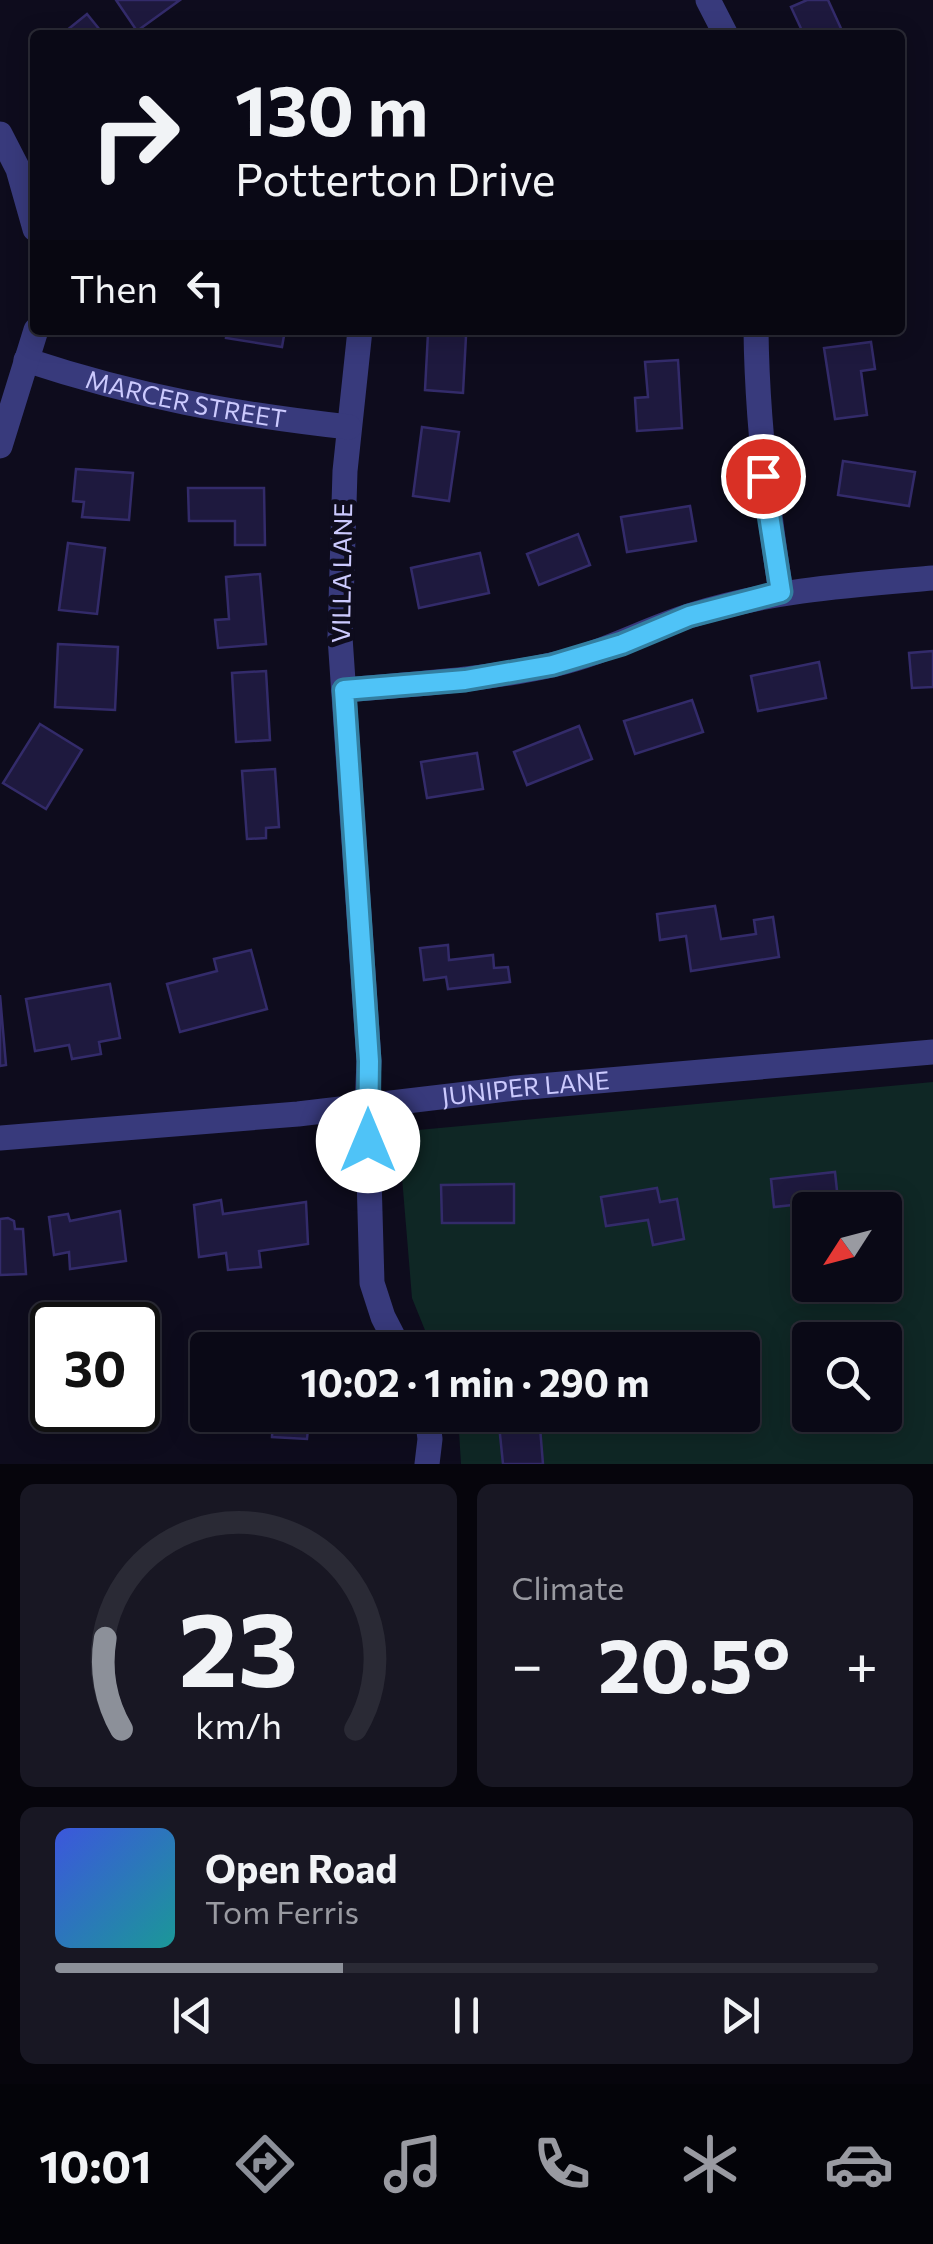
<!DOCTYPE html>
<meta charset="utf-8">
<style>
:root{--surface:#0a0916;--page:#181723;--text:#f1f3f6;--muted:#999aa1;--line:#2a2a35;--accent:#8c9099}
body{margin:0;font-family:Commissioner,sans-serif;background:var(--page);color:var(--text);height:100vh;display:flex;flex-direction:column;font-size:38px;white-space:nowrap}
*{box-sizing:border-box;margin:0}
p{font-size:32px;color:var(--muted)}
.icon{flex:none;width:55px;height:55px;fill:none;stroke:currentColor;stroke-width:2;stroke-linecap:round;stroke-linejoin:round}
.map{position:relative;height:1464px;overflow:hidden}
.panel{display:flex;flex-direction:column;gap:20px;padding:20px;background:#06050c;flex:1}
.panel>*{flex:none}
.banner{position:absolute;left:30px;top:30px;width:875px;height:305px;border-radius:10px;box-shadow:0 5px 25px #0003,0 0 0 2px var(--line);background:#0a0916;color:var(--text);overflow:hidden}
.needle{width:65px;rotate:234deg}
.tools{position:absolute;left:792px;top:1192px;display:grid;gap:20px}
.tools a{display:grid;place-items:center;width:110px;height:110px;border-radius:10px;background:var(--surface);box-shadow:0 5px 25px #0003,0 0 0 2px var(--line);font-size:50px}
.speed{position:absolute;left:30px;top:1302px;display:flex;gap:20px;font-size:50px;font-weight:700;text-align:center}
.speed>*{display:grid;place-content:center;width:130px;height:130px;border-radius:50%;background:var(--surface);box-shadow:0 5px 25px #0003,0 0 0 2px var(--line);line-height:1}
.speed .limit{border:5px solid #111;border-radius:15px;background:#fff;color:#111}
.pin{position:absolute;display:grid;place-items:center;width:85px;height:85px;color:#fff;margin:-42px;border:5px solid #fff;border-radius:50%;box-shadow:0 2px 10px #0007}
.me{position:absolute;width:110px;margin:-55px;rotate:0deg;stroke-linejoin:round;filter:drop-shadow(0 0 8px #0008)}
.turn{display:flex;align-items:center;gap:35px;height:210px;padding:0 40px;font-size:45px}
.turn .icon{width:130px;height:130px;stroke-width:2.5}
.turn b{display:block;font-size:70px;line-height:85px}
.then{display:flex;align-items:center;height:95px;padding:0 40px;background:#0003;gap:20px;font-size:38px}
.big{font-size:75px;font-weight:700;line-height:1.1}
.panel .card{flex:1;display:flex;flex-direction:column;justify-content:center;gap:15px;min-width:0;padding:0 35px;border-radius:15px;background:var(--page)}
.panel .dial{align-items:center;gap:0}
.dial svg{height:260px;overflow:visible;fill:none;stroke:var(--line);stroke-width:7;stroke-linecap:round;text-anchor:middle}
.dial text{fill:var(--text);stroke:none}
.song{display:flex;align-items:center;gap:30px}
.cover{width:120px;height:120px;border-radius:15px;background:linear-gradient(135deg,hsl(230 70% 55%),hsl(180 70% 35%))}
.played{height:10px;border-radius:5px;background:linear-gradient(90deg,var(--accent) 35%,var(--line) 35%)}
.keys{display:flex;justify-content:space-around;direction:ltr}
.heat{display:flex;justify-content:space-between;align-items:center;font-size:55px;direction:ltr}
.panel .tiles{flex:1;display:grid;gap:20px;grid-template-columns:1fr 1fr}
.card:last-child{grid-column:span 2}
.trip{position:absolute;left:190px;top:1332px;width:570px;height:100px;border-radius:10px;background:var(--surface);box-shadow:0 5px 25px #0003,0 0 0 2px var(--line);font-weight:700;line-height:100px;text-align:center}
.menu{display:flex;height:160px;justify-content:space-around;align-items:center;background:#040409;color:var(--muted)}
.menu .icon{width:70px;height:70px}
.menu .active{color:var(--accent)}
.menu b{font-size:45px;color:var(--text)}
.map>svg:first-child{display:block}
.green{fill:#0f2725;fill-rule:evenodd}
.building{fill:#1e193e;stroke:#332b6a;stroke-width:2.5}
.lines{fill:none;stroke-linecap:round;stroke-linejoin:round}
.street{stroke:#383a7c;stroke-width:25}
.route-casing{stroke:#337fa1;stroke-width:25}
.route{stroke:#4fc3f7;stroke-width:18}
.labels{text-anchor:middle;stroke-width:10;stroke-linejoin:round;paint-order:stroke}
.street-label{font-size:25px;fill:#cccafe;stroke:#0e0c1d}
</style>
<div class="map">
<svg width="933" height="1464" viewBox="0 0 933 1464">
<rect width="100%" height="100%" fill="#0e0c1d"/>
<path class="green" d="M933,1082V1464H461L458,1415H742V1350H433L412,1298L400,1153L418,1130ZM810,1210H885V1285H810ZM810,1340H885V1415H810Z"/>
<g class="building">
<path d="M116,0H180L137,31Z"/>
<path d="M807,0H828L844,35H804L791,7Z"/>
<path d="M87,14L104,35H61Z"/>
<path d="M227,330H285L282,347L226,338Z"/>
<path d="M428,333L466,336L463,393L425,390Z"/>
<path d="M871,342L875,369L861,371L867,415L835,419L824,348Z"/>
<path d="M678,360L682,428L637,431L635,398L648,397L645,362Z"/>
<path d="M422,427L459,432L449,501L413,496Z"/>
<path d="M843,461L915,472L909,506L838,495Z"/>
<path d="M76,469L133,473L129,520L82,517L84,502L73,501Z"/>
<path d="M188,488H264L265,545H235V521H189Z"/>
<path d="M690,506L696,541L627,552L621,517Z"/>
<path d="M578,534L590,565L539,585L527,554Z"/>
<path d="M68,543L105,548L97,614L59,610Z"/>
<path d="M480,553L489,593L419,608L411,568Z"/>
<path d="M260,574L266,644L218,648L215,620L229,619L226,577Z"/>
<path d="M58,644L118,647L115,710L55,707Z"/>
<path d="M933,651V687L912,688L909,653Z"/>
<path d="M819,662L826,698L758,711L751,676Z"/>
<path d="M266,671L270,740L236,742L232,673Z"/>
<path d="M692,700L703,732L635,754L624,721Z"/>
<path d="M40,724L82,750L46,809L3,783Z"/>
<path d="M579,726L592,759L527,785L514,752Z"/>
<path d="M477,753L483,789L427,798L421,762Z"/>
<path d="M275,769L279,827L266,828V838L247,839L242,771Z"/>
<path d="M715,906L721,939L756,934L754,920L773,917L779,957L691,971L686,936L660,940L657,914Z"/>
<path d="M448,945L449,960L493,955L494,968L508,967L510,982L448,989L446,977L424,980L420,948Z"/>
<path d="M251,950L267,1009L180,1032L167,984L217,971L214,959Z"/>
<path d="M110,984L120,1038L99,1042L101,1054L72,1059L69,1045L35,1051L26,999Z"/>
<path d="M0,995L6,1065L0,1066Z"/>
<path d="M835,1172L838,1200L774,1207L771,1179Z"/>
<path d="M514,1184V1223H442L441,1185Z"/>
<path d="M657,1188L660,1202L677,1199L684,1239L653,1245L648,1220L606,1226L601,1197Z"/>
<path d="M221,1200L223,1214L306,1202L308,1244L259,1251L261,1267L228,1270L226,1253L199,1257L194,1205Z"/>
<path d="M120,1211L126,1261L70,1269L69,1252L54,1255L49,1217L68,1214L70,1221Z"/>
<path d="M8,1218L14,1221L15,1229H23L26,1274L0,1275V1219Z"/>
<path d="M273,1415H324V1420L309,1419L307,1439L272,1437Z"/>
<path d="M498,1415H539L543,1464H503Z"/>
</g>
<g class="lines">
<g class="street">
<path d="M708,0L726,35"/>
<path d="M0,134L18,169L35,229"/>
<path d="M360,330L345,471L340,637L369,1061L367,1106L372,1283L383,1317L400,1350"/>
<path d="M756,330C757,419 767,504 781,592"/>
<path id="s1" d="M26,360C138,397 233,414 349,427"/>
<path d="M0,446L36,330"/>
<path d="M344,690C415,684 487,680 556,664C604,653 646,629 692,615C771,590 851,585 933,578"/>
<path id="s2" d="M0,1138L298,1114L516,1088L933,1052"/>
<path d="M427,1464L430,1439L427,1415"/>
</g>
</g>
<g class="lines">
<defs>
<path id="route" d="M368,1141L369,1061L344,690L465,680L552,665L622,644L689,616L781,592L763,476"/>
</defs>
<use href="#route" class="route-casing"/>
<use href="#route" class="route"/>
</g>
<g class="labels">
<g class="street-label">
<text dy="9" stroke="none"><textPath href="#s1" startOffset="165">MARCER STREET</textPath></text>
<text transform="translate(342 573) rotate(-89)" y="9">VILLA LANE</text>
<text dy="9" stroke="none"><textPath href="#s2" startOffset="528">JUNIPER LANE</textPath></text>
</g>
</g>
</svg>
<div class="tools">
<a><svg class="needle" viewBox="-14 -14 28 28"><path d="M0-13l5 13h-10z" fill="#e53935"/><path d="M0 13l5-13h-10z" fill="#999aa1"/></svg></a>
<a><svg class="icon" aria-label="search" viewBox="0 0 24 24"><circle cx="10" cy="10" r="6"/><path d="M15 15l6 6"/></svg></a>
</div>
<div class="speed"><div class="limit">30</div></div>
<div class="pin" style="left:763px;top:476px;background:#d93025"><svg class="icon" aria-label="arrive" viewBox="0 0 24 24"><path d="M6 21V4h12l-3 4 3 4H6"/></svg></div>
<svg class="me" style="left:368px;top:1141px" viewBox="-20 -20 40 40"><circle r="19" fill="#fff"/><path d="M0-13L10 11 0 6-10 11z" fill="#4fc3f7"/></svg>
<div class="trip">10:02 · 1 min · 290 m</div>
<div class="banner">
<div class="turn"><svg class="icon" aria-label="right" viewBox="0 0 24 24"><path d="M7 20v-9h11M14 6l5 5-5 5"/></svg><div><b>130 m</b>Potterton Drive</div></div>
<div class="then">Then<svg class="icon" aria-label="left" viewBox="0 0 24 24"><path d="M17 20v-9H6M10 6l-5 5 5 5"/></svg></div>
</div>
</div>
<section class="panel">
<div class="tiles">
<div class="card dial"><svg viewBox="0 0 100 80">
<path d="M14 69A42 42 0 1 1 86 69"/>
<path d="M14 69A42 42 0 0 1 9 41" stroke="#8c9099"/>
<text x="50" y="56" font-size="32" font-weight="700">23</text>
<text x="50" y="72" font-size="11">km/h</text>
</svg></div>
<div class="card"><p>Climate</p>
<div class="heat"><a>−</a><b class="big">20.5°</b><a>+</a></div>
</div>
<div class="card">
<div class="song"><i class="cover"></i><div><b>Open Road</b><p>Tom Ferris</p></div></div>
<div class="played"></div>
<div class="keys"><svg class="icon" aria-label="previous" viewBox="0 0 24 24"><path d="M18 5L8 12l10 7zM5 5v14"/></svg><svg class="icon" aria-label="pause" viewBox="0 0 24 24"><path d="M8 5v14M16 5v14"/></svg><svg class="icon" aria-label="next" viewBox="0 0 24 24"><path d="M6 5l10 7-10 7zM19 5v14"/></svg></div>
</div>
</div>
</section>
<nav class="menu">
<b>10:01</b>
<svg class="icon active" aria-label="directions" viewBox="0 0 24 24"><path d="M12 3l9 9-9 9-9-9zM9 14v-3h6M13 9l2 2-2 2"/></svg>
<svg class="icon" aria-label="music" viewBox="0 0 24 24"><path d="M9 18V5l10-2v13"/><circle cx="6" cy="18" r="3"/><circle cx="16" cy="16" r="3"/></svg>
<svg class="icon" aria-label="phone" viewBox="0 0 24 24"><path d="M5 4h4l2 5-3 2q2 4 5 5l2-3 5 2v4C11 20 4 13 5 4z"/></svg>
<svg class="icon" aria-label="climate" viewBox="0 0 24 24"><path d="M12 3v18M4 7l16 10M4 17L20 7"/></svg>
<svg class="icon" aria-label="car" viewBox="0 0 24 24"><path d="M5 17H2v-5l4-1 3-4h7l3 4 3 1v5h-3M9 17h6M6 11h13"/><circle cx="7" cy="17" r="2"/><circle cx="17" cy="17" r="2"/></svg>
</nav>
